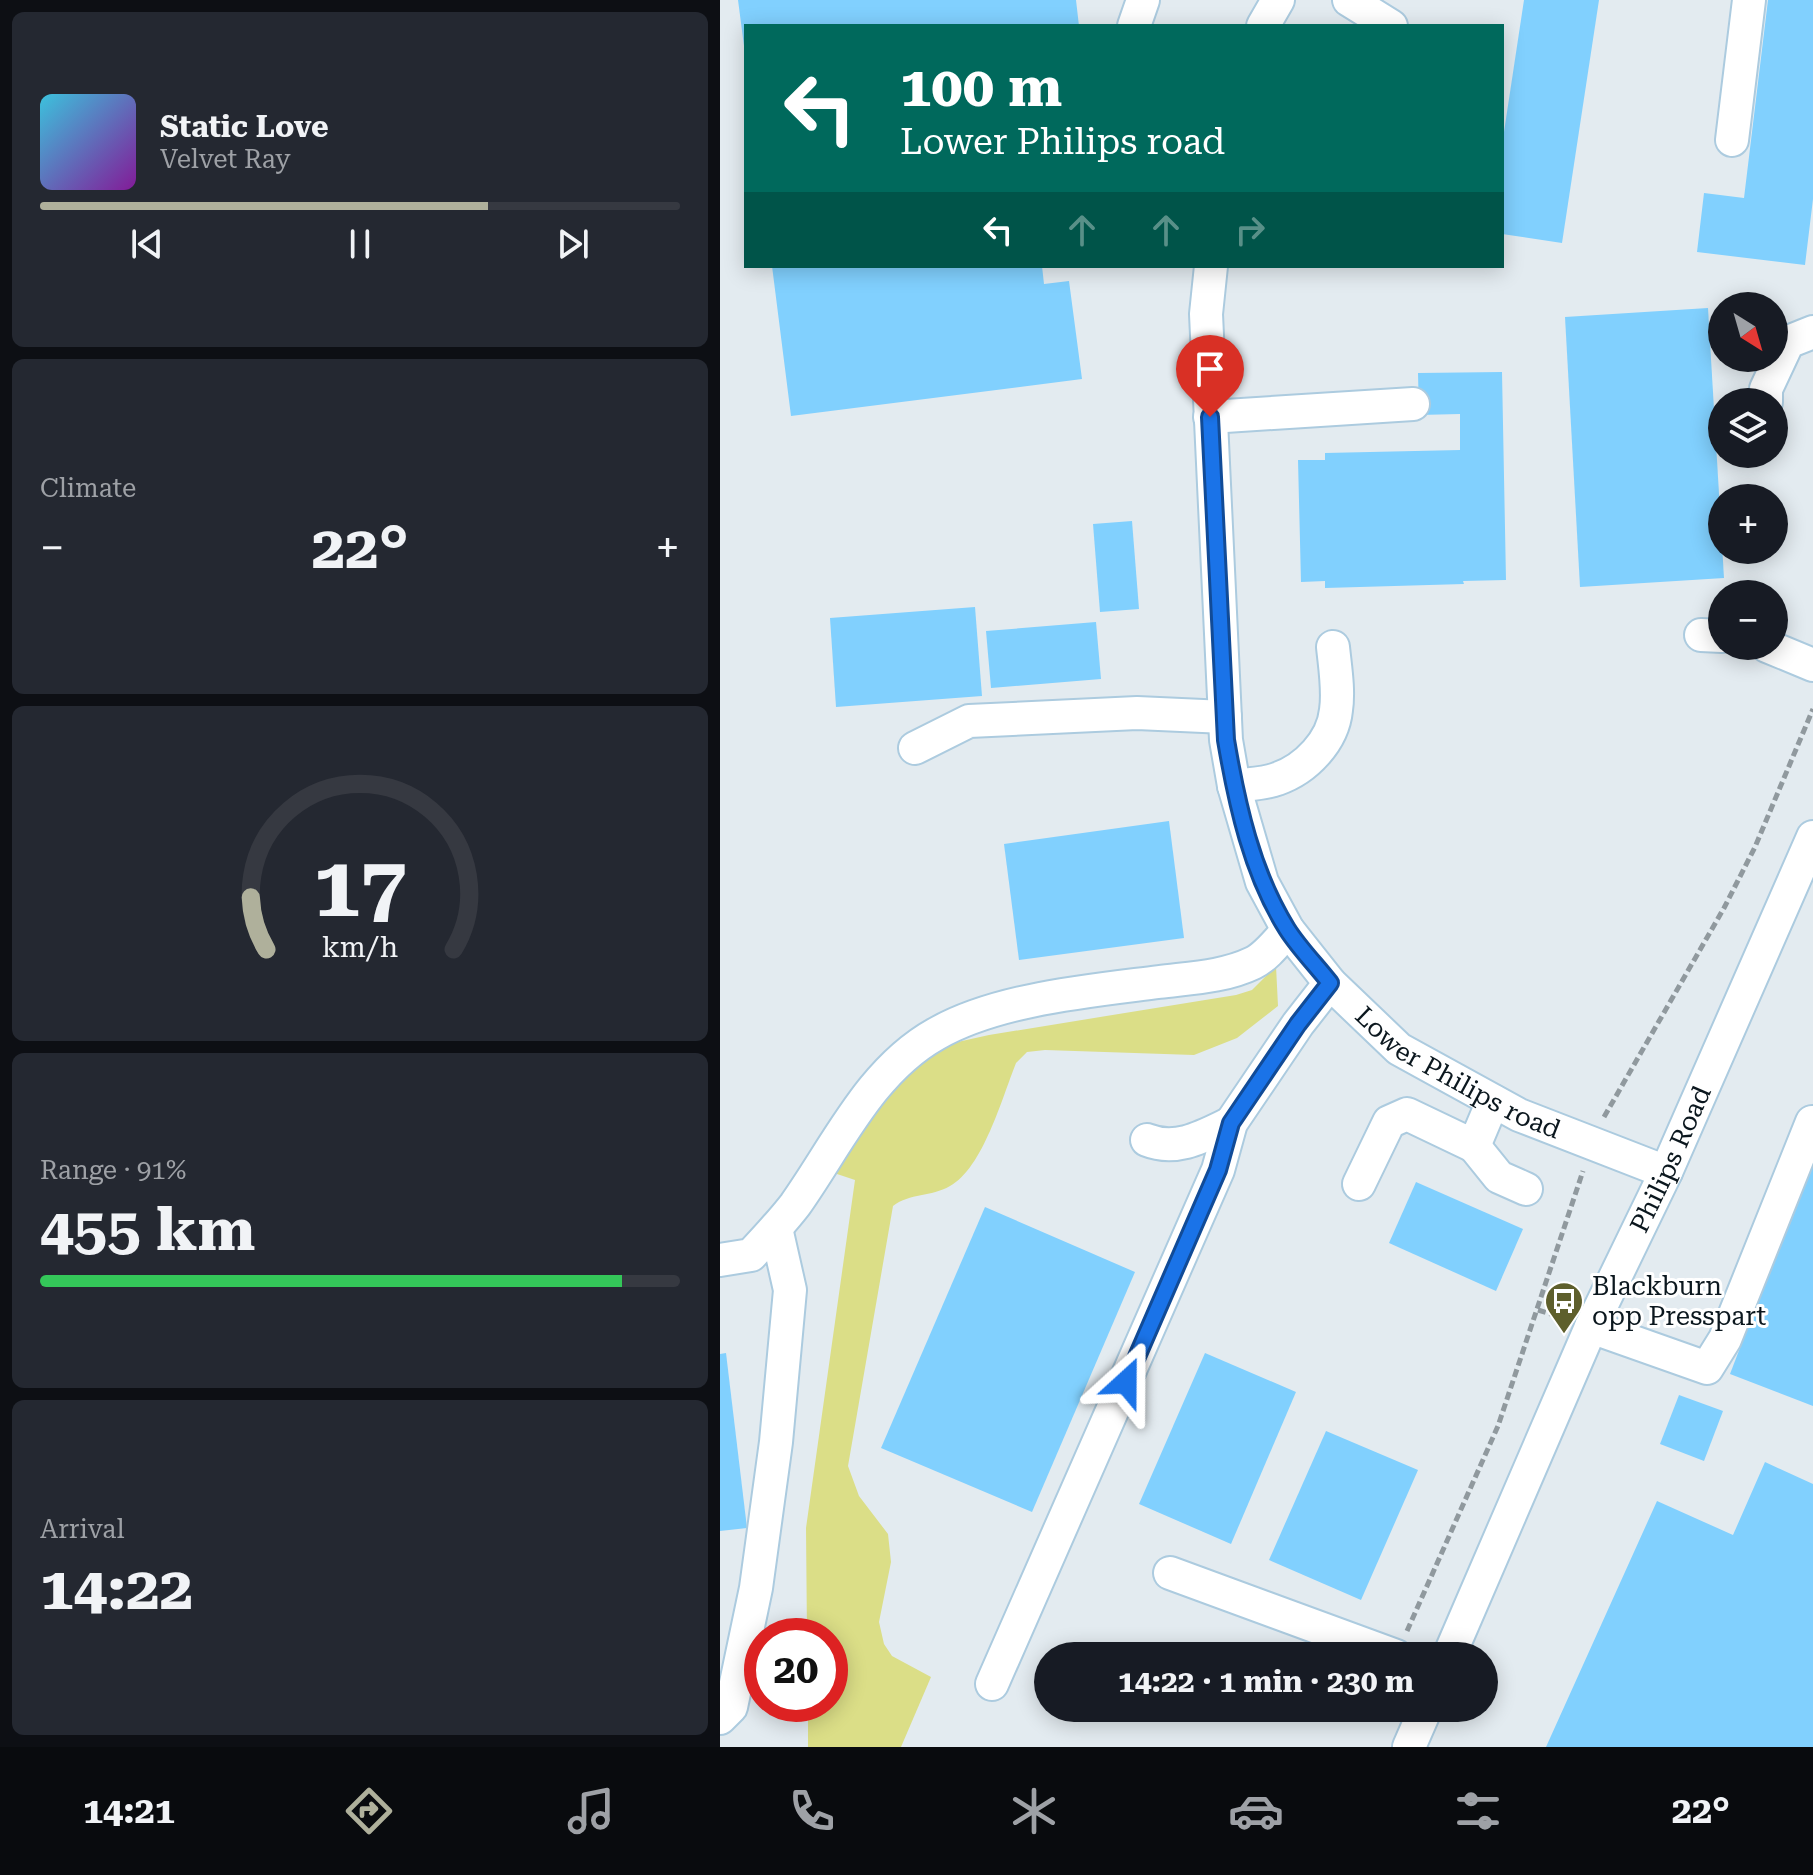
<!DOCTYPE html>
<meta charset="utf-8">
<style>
:root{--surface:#171b24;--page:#242831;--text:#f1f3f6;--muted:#9ea1a6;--line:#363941;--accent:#afb09b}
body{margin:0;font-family:"Roboto Serif",serif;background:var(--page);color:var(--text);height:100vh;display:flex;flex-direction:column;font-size:30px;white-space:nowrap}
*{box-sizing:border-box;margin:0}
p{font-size:26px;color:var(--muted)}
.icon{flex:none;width:44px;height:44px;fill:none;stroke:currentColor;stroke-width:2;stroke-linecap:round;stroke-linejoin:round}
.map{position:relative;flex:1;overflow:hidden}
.panel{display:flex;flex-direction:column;gap:12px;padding:12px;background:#0d0f14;width:720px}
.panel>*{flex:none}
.guide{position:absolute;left:24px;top:24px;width:760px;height:244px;border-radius:0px;box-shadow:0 4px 20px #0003;background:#00695c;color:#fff;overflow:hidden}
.needle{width:52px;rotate:143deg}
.controls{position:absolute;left:988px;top:292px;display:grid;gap:16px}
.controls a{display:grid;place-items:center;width:80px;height:80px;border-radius:50%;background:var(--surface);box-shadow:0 4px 20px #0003;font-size:40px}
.speed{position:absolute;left:24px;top:1618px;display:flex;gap:16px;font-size:40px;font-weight:700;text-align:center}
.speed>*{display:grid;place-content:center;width:104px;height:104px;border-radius:50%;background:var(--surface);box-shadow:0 4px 20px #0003;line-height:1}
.speed .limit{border:12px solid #d22;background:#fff;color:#111}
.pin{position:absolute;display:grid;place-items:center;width:68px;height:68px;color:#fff;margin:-82px -34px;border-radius:50% 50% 50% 0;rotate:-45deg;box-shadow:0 0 8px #0007}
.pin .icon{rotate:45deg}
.me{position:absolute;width:88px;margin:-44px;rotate:24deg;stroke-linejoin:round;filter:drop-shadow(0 0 6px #0008)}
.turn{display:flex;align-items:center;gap:28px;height:168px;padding:0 24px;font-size:36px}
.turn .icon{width:104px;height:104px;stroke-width:2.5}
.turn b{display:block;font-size:56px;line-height:68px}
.lanes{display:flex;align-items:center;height:76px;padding:0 24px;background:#0003;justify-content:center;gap:40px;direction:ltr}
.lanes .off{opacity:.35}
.big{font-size:60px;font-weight:700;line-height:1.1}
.panel .widget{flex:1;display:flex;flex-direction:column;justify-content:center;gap:12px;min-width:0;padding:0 28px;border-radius:12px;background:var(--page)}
.panel .dial{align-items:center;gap:0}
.dial svg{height:208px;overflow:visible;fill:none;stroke:var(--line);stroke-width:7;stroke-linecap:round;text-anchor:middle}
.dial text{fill:var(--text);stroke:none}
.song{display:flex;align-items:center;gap:24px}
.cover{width:96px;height:96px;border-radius:12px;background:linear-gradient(135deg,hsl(190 70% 55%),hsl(290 70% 35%))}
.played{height:8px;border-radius:4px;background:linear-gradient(90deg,var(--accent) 70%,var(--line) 70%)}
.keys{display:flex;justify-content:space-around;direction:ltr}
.heat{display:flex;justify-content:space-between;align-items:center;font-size:44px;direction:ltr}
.charge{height:12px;border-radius:6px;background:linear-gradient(90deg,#34c759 91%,var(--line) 0)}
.trip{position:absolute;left:314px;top:1642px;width:464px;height:80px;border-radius:40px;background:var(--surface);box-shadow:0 4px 20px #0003;font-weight:700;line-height:80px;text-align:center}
.dock{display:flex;height:128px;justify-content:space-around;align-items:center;background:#090b0e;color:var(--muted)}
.dock .icon{width:56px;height:56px}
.dock .active{color:var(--accent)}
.dock b{font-size:36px;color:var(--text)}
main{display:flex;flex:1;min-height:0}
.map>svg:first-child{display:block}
.built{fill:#e3ebf0;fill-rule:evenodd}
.green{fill:#dbde87}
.building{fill:#81d0fe}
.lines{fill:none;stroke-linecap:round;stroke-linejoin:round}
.minor-casing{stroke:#accbdf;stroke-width:36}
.path{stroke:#90999e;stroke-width:5;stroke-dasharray:8 4;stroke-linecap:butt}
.minor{stroke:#fff;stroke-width:32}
.route-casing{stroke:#114b97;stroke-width:20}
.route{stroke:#1a73e8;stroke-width:14}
.labels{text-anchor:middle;stroke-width:6;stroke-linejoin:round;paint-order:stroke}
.street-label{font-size:26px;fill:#0b171e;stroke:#fff}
.poi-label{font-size:26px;fill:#0b171e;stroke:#fff;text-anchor:start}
</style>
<main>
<section class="panel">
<div class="widget">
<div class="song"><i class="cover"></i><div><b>Static Love</b><p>Velvet Ray</p></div></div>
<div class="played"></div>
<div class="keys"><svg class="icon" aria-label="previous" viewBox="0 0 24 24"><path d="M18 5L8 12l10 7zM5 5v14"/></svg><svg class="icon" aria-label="pause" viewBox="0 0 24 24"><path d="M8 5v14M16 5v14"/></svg><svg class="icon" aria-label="next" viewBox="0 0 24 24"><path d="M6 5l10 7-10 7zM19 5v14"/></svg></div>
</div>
<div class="widget"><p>Climate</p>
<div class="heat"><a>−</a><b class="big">22°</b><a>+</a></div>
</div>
<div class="widget dial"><svg viewBox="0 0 100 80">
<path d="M14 69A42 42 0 1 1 86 69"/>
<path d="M14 69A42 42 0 0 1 8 49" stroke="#afb09b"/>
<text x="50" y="56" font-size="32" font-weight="700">17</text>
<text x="50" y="72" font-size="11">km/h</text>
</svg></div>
<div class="widget"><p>Range · 91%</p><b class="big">455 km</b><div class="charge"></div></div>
<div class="widget"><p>Arrival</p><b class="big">14:22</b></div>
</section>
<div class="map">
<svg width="1093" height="1747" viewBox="0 0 1093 1747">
<rect width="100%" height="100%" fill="#f5fbff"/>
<path class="built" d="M0,0H1093V1747H0ZM26,26H782V266H26ZM1002,306H1054V358H1002ZM1002,402H1054V454H1002ZM1002,498H1054V550H1002ZM1002,594H1054V646H1002ZM42,1636H110V1704H42ZM328,1656H764V1708H328Z"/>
<path class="green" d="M556,966L558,1006L517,1038L474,1055L325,1050L307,1052L296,1063C282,1098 263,1168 230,1186C211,1197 190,1193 173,1206L128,1466L139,1496L168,1534L171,1562L159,1622L164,1644L172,1656L211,1677L181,1747H88V1704H110V1636H87L86,1528L135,1180L108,1171L139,1121L215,1047L269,1035L516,995L532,990Z"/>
<g class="building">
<path d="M18,0H356L359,26H26L24,46Z"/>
<path d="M804,0H879L842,243L782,234V145Z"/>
<path d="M1048,0H1093V199L1085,265L977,252L984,193L1024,198Z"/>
<path d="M52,266H322L324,284L349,281L362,379L71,416Z"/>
<path d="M988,308L1004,578L860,587L845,317Z"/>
<path d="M782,372L786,580L743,581L744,584L605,588V581L581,582L578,460H605V453L740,450V414L699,415L698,373Z"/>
<path d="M412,521L419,609L380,612L373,524Z"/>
<path d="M255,607L262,696L116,707L110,618Z"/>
<path d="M376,622L381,679L271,688L266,631Z"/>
<path d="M449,821L464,938L299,960L284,844Z"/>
<path d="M1093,1157V1406L1010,1374Z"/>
<path d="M696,1182L803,1229L776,1291L669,1243Z"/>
<path d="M265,1207L415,1272L312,1512L161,1448Z"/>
<path d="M6,1353L27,1528L0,1531V1354Z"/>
<path d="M485,1353L576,1392L511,1544L419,1504Z"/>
<path d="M959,1395L1003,1411L984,1461L940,1444Z"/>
<path d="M606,1431L698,1470L641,1600L549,1560Z"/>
<path d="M1045,1462L1093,1484V1747H826L937,1501L1013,1535Z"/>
</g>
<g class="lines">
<defs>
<g id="minor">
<path d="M629,0L671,26"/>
<path d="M414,26L423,0"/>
<path d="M543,26L558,0"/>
<path d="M1012,140L1029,0"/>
<path id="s1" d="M491,266L486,314L506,740L514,786L542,882L568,930L610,983L679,1049L799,1115L946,1172"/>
<path d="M1046,402V389L1068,342L1093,332"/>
<path d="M490,417L693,404"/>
<path d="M981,635L1002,636"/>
<path d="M1047,646L1093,665"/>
<path d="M195,748L249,721L417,713L505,717"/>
<path d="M514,786C527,784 544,784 557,779C586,769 613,741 616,710C619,690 615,667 613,647"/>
<path d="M427,1140C457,1152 484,1136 511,1123"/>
<path d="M754,1146L779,1177L806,1189"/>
<path d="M639,1184L669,1122L687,1114L754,1146L773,1101"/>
<path d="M0,1260L31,1255C46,1239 61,1223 75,1205C117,1146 150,1071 216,1034C277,999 369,991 439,982C470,978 504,977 533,963C546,957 558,941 568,930"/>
<path d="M871,1327L987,1368L1005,1339L1092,1122"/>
<path d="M450,1573L676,1656"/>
<path id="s2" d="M729,1656L871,1327L946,1172L1093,837"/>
<path d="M272,1684L498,1170L511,1123L578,1024L610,983"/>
<path d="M0,1718L11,1707L36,1588L56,1442L70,1290L56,1228"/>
<path d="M689,1747L706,1708"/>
</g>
</defs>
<use href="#minor" class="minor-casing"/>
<g class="path">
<path d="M884,1117L1004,908L1035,847L1093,709"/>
<path d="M818,1310L844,1318"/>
<path d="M687,1631L778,1426L863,1171"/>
</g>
<use href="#minor" class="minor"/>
</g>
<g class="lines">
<defs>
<path id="route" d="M406,1382L498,1170L511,1123L578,1024L610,983C596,965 579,948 567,929C532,873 517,805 506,740L490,417"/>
</defs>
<use href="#route" class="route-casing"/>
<use href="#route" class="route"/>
</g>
<defs>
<symbol id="bus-pin" viewBox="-11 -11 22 30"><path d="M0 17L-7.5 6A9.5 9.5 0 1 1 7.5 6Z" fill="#5e5f2c" stroke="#fff"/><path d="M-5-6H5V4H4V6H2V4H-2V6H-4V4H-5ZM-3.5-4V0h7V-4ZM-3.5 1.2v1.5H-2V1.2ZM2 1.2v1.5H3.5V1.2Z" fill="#fff"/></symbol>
</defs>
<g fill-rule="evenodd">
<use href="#bus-pin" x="822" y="1279" width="44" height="60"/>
</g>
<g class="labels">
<g class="street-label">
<text dy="9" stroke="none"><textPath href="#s1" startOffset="902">Lower Philips road</textPath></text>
<text dy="9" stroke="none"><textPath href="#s2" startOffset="544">Philips Road</textPath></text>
</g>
<g class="poi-label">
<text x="872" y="1295">Blackburn<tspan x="872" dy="30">opp Presspart</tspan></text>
</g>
</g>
</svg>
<div class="controls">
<a><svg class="needle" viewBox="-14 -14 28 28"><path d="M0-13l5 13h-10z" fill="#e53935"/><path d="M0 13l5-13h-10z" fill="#9ea1a6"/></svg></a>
<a><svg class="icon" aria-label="layers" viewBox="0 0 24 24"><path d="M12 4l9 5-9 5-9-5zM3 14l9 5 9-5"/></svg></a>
<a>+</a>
<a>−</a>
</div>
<div class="speed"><div class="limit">20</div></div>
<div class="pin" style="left:490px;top:417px;background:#d93025"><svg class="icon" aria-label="arrive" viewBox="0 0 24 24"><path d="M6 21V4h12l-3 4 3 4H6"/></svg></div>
<svg class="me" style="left:406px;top:1382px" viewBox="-20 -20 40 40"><path d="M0-17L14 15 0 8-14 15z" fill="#1a73e8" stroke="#fff" stroke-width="4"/></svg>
<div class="trip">14:22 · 1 min · 230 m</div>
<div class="guide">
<div class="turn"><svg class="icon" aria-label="left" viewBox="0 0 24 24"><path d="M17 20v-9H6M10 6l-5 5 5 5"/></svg><div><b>100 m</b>Lower Philips road</div></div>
<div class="lanes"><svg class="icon" aria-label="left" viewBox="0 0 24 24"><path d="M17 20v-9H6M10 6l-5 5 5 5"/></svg><svg class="icon off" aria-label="ahead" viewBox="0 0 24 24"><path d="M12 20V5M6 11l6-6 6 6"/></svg><svg class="icon off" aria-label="ahead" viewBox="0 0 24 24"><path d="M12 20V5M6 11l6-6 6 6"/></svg><svg class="icon off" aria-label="right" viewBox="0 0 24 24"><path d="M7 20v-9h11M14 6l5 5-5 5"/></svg></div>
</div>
</div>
</main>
<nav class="dock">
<b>14:21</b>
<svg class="icon active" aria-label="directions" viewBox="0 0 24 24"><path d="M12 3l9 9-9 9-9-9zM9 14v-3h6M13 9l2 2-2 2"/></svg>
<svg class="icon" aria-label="music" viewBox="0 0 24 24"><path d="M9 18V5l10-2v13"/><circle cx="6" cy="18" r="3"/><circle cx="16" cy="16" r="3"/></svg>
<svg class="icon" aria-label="phone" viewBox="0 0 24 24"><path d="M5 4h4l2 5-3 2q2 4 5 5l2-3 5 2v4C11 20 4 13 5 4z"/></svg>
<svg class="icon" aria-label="climate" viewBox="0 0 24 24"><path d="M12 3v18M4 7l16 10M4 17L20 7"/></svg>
<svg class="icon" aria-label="car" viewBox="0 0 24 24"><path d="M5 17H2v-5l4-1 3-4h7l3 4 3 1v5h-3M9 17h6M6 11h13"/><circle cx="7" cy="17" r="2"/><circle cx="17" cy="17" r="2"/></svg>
<svg class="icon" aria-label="filters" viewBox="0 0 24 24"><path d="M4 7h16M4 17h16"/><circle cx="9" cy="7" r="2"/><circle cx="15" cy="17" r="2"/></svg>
<b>22°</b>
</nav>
